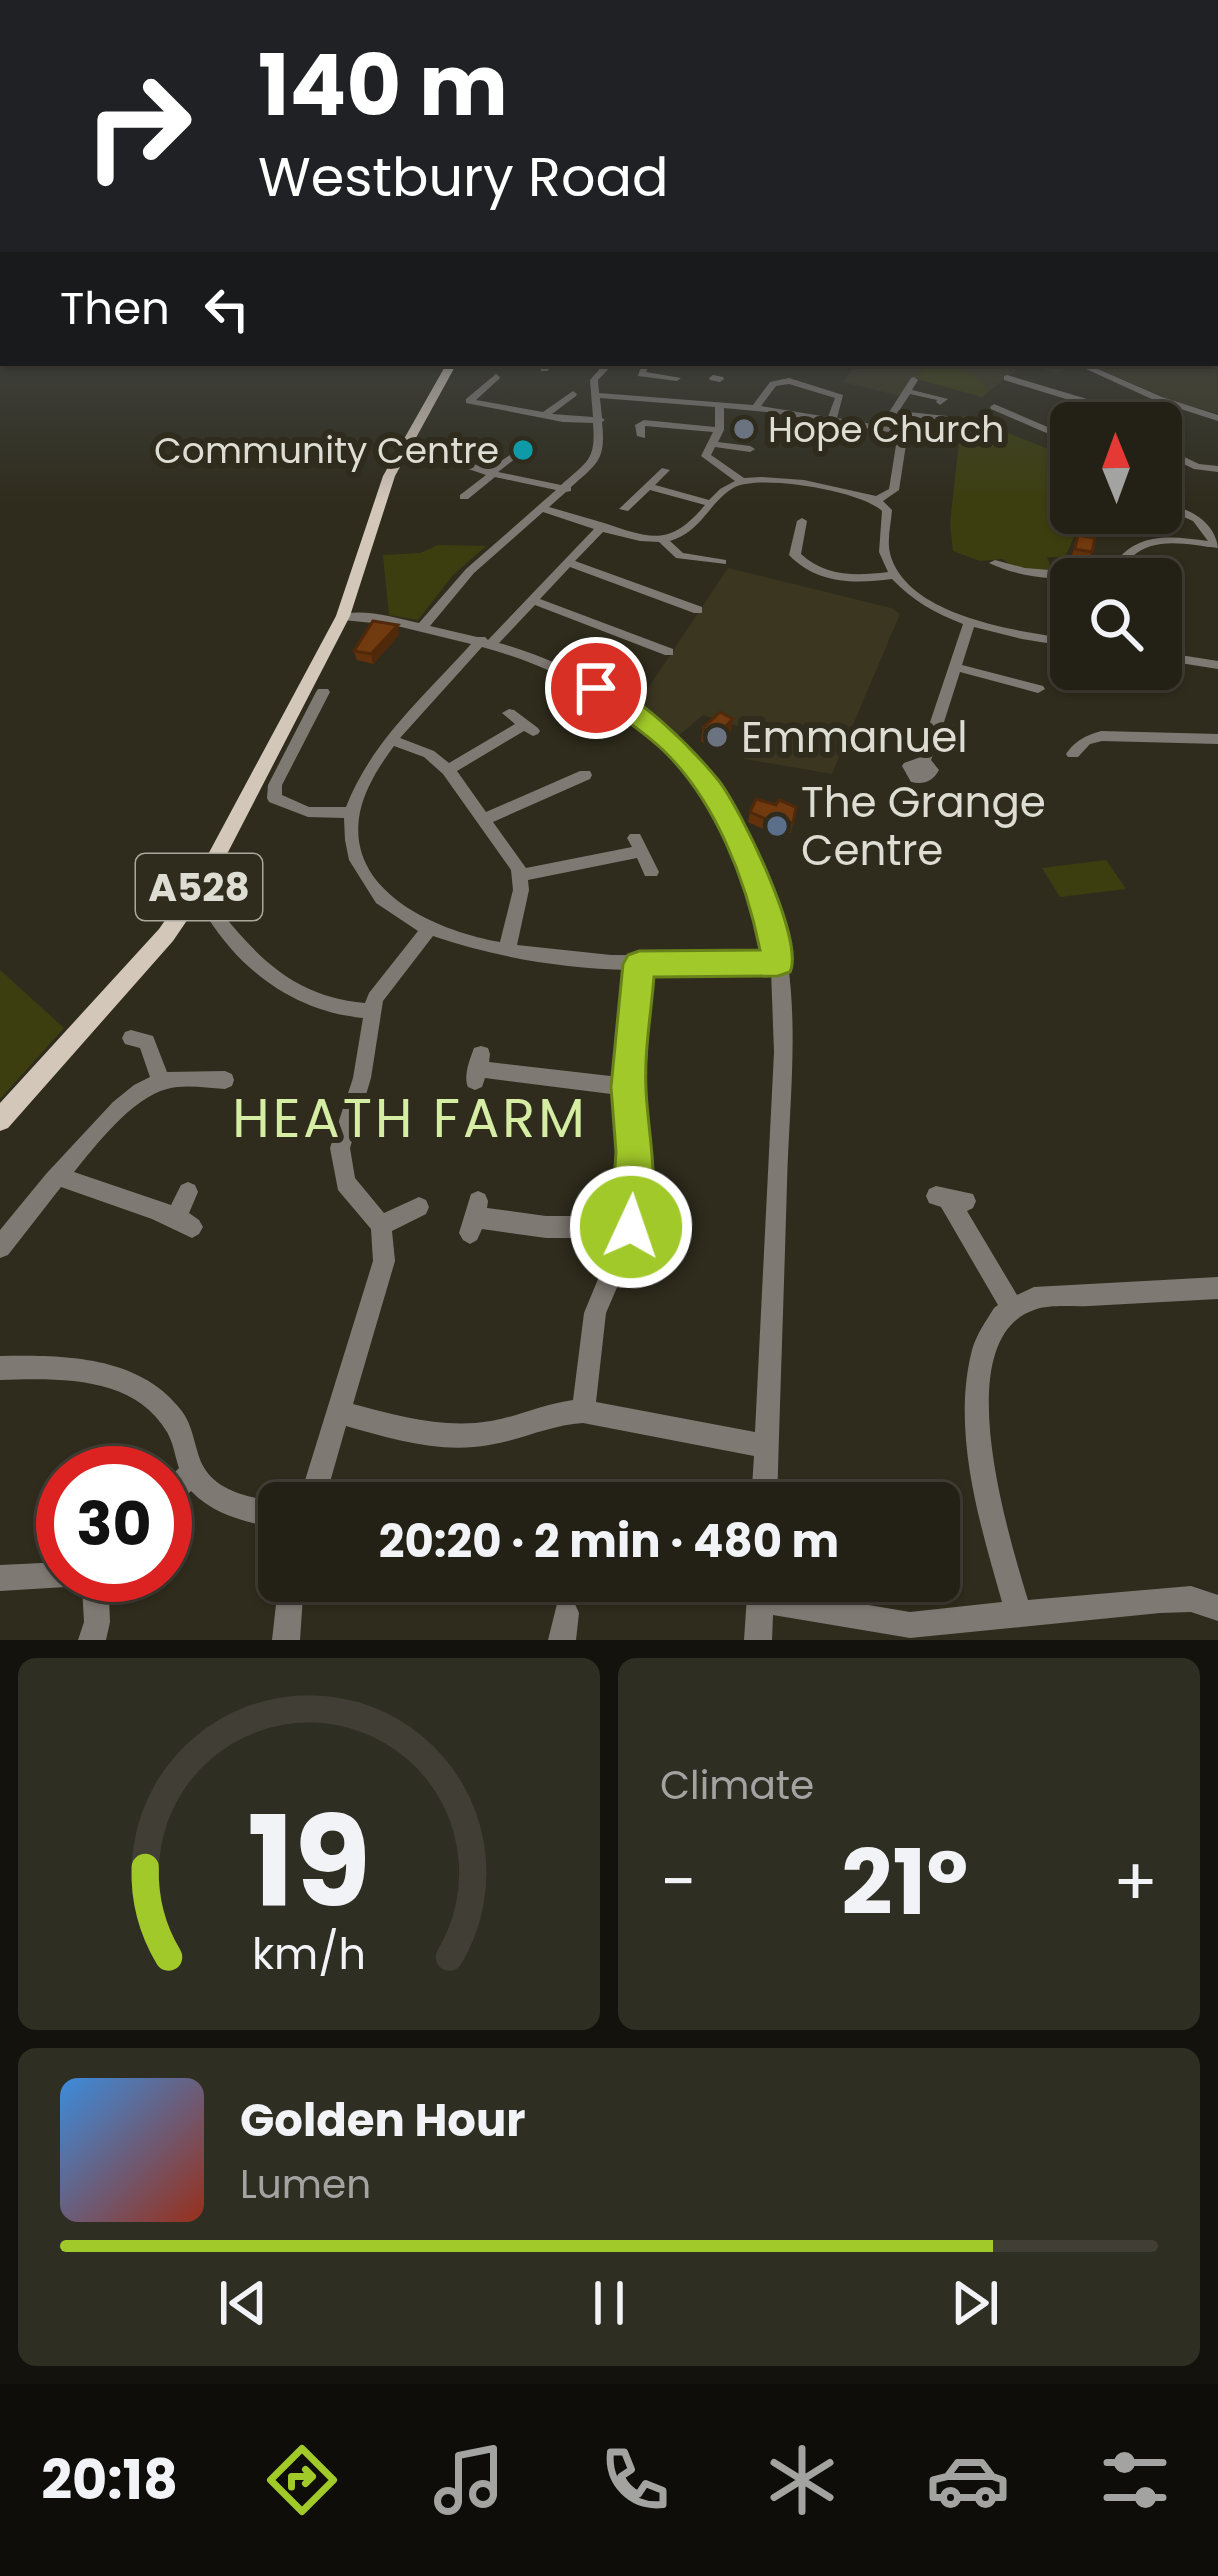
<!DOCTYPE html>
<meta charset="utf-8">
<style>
:root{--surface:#232116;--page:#2f2e23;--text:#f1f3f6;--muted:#a3a3a1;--line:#403e35;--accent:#a1c929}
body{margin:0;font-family:Poppins,sans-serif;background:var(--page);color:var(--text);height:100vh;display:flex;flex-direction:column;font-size:45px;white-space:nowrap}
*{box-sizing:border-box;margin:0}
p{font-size:39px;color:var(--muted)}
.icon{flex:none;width:66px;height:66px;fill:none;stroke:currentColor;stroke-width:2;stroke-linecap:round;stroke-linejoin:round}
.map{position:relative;height:1640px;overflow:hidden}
.panel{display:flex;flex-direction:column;gap:18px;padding:18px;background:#13120c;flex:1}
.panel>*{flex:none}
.hud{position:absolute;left:0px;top:0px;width:1218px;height:366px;box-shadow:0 3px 9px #0004,0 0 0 3px var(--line);background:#202124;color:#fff;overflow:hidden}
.needle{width:78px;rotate:359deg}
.controls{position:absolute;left:1050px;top:402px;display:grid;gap:24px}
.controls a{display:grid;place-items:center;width:132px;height:132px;border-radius:18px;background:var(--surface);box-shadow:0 3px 9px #0004,0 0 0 3px var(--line);font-size:60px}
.speed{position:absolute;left:36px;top:1446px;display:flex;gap:24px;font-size:60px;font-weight:700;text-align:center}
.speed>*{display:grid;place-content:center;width:156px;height:156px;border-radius:50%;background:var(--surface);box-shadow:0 3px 9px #0004,0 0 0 3px var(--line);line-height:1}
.speed .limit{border:18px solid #d22;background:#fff;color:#111}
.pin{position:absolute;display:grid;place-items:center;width:102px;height:102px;color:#fff;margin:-51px;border:6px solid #fff;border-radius:50%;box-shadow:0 3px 12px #0007}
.me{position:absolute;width:132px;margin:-66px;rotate:3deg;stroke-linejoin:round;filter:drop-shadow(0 0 9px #0008)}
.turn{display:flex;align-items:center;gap:42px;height:252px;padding:0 60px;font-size:54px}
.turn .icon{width:156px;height:156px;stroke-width:2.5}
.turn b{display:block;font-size:84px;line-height:102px}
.then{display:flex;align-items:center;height:114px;padding:0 60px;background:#0003;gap:24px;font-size:45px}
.big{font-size:90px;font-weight:700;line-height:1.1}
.panel .card{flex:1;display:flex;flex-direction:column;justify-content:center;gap:18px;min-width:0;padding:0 42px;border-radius:18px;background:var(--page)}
.panel .dial{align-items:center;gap:0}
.dial svg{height:312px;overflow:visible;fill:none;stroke:var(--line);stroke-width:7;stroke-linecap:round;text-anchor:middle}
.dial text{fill:var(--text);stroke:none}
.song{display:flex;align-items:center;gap:36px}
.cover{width:144px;height:144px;border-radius:18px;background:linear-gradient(135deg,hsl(210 70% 55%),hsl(10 70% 35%))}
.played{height:12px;border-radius:6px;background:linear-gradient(90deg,var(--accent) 85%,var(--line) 85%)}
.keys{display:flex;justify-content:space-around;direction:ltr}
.heat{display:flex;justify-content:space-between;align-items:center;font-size:66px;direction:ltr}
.panel .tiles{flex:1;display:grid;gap:18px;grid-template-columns:1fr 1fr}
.card:last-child{grid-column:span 2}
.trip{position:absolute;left:258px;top:1482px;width:702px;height:120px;border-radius:18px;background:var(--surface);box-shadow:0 3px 9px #0004,0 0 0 3px var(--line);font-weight:700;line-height:120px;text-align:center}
.menu{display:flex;height:192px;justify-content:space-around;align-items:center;background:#0e0d09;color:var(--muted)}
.menu .icon{width:84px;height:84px}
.menu .active{color:var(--accent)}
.menu b{font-size:54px;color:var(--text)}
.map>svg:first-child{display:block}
.built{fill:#3a3620}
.green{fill:#3c3e10}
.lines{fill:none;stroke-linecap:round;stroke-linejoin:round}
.minor{fill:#7f7973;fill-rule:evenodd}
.major{fill:#d3c7ba;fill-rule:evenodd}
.wall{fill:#62320d}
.shaded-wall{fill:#50290a}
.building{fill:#723a0f;stroke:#50290a;stroke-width:3}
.route{fill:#a1c929;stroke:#69831b;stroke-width:3}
.worship-dot{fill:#6b7280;stroke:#2f2c1d;stroke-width:4.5}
.culture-dot{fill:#0f9aa8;stroke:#2f2c1d;stroke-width:4.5}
.service-dot{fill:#5c6f8a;stroke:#2f2c1d;stroke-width:4.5}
.labels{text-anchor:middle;stroke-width:12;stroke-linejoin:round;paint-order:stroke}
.far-poi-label{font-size:36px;fill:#deddd3;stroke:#2f2c1d;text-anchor:start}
.shield{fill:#2f2c1d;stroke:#aaa89c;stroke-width:3}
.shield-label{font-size:39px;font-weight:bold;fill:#deddd3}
.poi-label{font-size:42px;fill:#deddd3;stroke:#2f2c1d;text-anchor:start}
.near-neighbourhood-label{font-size:54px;letter-spacing:3px;fill:#d5eea4;stroke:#2f2c1d}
</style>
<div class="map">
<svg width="1218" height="1640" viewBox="0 0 1218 1640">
<rect width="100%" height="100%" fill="#2f2c1d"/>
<g class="built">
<path d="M1215,302L1218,413L1176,402L1085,363H1215Z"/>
<path d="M857,363H1072L1075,365L1059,373L1023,365L982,397L913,378L900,396L843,382Z"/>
<path d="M728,568L891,608L900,614L832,774L744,759L750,730L703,715L676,738L639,702Z"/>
</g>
<g class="green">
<path d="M927,363L974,374L989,391L982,397L917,379Z"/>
<path d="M962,415L1071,458V513H1085L1065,557H1047L1052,571L1016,568L1002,559L980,561L953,551L950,523Z"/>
<path d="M438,545L486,546L453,575L418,620L389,615L383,555L420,553Z"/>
<path d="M1106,860L1126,889L1060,897L1042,868Z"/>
<path d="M0,970L64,1028L0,1099Z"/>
</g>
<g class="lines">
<g class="minor">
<path d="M1215,297L1218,298V302L1215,301Z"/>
<path d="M547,363H557L547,371H541V367Z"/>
<path d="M605,363H614L598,380L599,393L753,405L770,382L789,378L843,395L837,418L895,428L907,438L899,490L883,501L892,510C891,525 886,542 891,557C911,617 1017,631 1071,639V647L1022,639L974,627L962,665L1043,686L1045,689L1038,693L960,672L944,722L965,728L967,731L960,736L941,731L931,760L939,770C933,781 924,785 911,782L902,766L904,763L918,758L963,624C935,613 913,601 892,579C854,584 817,584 789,555L797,521L802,518L807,521L801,554C826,577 856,576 888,572L879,552L882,511C862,491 761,474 735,487C709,501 703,531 670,541L683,553L726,560V564L676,558L659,542L640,541L603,532L575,561L702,607V613H694L570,567L540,599L673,649V655H665L535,605L499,643C650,685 764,807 788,964C798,1036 789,1110 787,1183C784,1290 780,1396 777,1503H751L754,1456L583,1423C550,1425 521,1440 489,1445C440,1454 393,1439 346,1426L324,1503H298L373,1261L371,1229L338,1190L330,1148L353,1078L363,1018C297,1012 243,973 208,918L210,913L216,911L222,913C262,963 299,997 365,1003L369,993L418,931L376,903L349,860L345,840L344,818L308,817L269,802L267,798L268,785L316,692L318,689H328L330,692L282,785V795L309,807H346C372,740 425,696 471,644L393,625L343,620L337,616C360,607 395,618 419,623L466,569L556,490L495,477L468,499H460V495L486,475L439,459V455L452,445H458V449L449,456L489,469L513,453L516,454V458L498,472L561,485C588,461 596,460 593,423L563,422L466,403V399L496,374L500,377L499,379L476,400L543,412L573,391L577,394L576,396L552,414L593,417L590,380ZM789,384L835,398L828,417L761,406L776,386ZM600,398L715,407V427L644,420L635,425L637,436L645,438V426L713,432L701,456L735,481L720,489L709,500L655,485L670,470L662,468L619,509L628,511L650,490L705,505C669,548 650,538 604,523C586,518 567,512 549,507L566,492L571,491V487C598,463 606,460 602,422L605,420L602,418ZM724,408L767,412L889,432L897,439L889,489L876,496L804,480L761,477L744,478L711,455L715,447L750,452L755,449L750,446L718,442L724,430ZM543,512L594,529L488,640L485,637H477L430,626L474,573ZM482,647C633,687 745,800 769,956L611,955L517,945L529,890L528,880L637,858L645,876H657L659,872L640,834H630L627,838L632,847L526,868L493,822L590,779L592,775L590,771H580L486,812L457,771L524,731L533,736L538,734L540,731L538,728L514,710L509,709L502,713L515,724L449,763L434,751L400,738ZM394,746L424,757L443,774L511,870L513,890L500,942C438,931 344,892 360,812C365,788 380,765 394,746ZM433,936C498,958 561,968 630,970L619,1077L489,1062L490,1054L488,1048L481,1046L474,1048C470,1059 463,1076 468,1087L475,1090L482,1087L485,1078L619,1095L624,1202L620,1216H546L487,1208L488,1201L485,1194L478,1191L471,1194L459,1233L463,1240L470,1244L477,1240L482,1229L546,1238H615L584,1313L573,1400C544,1404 519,1416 491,1421C444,1429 398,1416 353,1404L395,1261L392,1231L426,1214L429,1207L426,1200L419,1197L384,1213L355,1178L350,1148L371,1078L383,1001ZM771,970L774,1052L755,1432L596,1402L606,1313L634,1248L641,1227L644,1202L637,1087L647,971Z"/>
<path d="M642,363H650L646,372L681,378L677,381L638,376Z"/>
<path d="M680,363H723L725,365L721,367L684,365Z"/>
<path d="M823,363H831L824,369L820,367Z"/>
<path d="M1073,363H1084L1162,397L1218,415V421L1156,401Z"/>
<path d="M713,375L723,377L724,379L720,382L710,380L709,378Z"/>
<path d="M1007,375L1097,402L1150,408L1154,411L1150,414L1093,407L1082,423H1072L1086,405L1004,380V376Z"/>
<path d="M914,377L918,380L912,390L948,399L940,405L936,402L937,400L910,394L899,411L956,417L959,418V422L896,416L892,422H886L884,420L911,378Z"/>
<path d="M994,404L1064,434L1066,436L1058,438L991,409L990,407Z"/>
<path d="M1161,446L1199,464L1218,466V472L1194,469L1161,453Z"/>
<path d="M1163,504C1188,507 1215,521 1218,548C1189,545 1154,535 1131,558L1137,579C1090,579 1032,584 989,563L995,560L1025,568L1124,576L1119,558C1143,531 1176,537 1208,541L1193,521L1163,508Z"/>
<path d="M1161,652L1218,661V669L1161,660Z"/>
<path d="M1101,731L1218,734V744L1102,741L1090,744L1078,757H1068L1066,754C1076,740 1085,736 1101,731Z"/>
<path d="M131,1030L153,1036L167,1072L225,1071L232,1074L234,1080L232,1086L225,1089C206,1088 185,1084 167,1089C132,1098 96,1145 74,1172L171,1205L181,1185L188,1182L195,1185L198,1192L189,1213L199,1220L203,1227L199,1234L192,1238L152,1219L61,1187L8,1255L0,1258V1230L46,1174L113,1102L134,1085L150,1077L140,1048L125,1044L122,1038L125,1032Z"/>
<path d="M936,1186L973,1194L976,1201L973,1208L967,1211L1017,1295L1034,1287L1218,1277V1299C1175,1301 1132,1304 1089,1306C1073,1307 1050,1304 1034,1310C947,1340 1009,1537 1028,1600L1191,1586L1218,1595V1621L1191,1612L1160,1613L910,1638L773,1615L772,1640H744L748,1581H774V1589L910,1612L1002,1602C980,1524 951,1432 972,1350C976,1335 986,1321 994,1308L998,1305L941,1207L929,1203L926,1196L929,1189Z"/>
<path d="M0,1356C62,1355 139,1355 181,1410C193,1425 194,1445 201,1462C215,1493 251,1497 281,1503L279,1528C247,1523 214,1515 191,1491L174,1508L165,1512V1482L179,1468C175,1456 173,1442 167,1432C134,1375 57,1378 0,1380Z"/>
<path d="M63,1562V1575H108L110,1622L106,1640H78L84,1622L82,1586L0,1591V1565Z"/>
<path d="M279,1578V1581H304L300,1640H272Z"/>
<path d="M566,1600L575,1604L579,1613L576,1640H548L557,1604Z"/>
</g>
<path class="major" d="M447,363H457L395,476L350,616L211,885L173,941L8,1128L0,1131V1103L159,929L197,875L336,616L383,476Z"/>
</g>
<g class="wall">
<path d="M1078,535L1092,552L1088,562L1071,558Z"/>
<path d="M399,635L373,664L357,660L354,651Z"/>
<path d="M703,728L731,732L714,749L701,741Z"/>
<path d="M776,805L796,807L791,833L786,832L783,838L748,822L750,812Z"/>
</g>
<g class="shaded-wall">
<path d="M398,625L399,635L373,664L371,654Z"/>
<path d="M733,719L731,732L714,749L715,736Z"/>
</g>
<g class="building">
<path d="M1078,535L1095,538L1092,552L1075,549Z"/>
<path d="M373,621L398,625L371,654L354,651Z"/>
<path d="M720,712L733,719L715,736L703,728Z"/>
<path d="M756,799L776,805L779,800L796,807L793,823L788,822L785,828L750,812Z"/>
</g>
<linearGradient id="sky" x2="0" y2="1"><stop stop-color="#1a1810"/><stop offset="0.54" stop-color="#474b4c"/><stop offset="1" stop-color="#474b4c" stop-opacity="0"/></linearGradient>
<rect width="1218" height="503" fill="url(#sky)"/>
<path class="route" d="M596,680C637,692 692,748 719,781C741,810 805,940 790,972L778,976L654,977C651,1014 644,1053 646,1090C648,1137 663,1195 644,1240L631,1246L617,1240L611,1227L616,1152L611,1087L623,964L628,955L639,951L760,950C746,880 715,800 663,750C641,729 612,711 588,693L584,688Z"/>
<g class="worship-dot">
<circle cx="744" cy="429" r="12"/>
<circle cx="717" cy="737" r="12"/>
</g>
<circle class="culture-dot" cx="523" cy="450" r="12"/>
<circle class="service-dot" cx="777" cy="826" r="12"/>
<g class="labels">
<g class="far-poi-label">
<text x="768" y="442">Hope Church</text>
<text x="499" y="463" text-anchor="end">Community Centre</text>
</g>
<rect class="shield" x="136" y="854" width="126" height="66" rx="9"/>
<g class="shield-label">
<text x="199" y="901">A528</text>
</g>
<g class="poi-label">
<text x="741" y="752">Emmanuel</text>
<text x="801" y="817">The Grange<tspan x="801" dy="48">Centre</tspan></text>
</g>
<g class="near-neighbourhood-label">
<text x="410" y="1137">HEATH FARM</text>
</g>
</g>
</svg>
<div class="controls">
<a><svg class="needle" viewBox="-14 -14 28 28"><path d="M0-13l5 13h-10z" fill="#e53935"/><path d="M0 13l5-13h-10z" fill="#a3a3a1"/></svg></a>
<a><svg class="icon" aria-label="search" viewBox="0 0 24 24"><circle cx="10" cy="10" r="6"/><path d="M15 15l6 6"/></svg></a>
</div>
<div class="speed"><div class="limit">30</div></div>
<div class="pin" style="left:596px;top:688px;background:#d93025"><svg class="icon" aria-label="arrive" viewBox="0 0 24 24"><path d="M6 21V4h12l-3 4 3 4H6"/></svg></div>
<svg class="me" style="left:631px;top:1227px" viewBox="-20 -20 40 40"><circle r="17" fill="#a1c929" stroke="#fff" stroke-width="3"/><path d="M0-11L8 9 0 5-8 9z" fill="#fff"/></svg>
<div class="trip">20:20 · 2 min · 480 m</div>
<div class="hud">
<div class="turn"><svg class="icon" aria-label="right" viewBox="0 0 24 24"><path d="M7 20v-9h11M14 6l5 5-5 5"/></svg><div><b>140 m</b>Westbury Road</div></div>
<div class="then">Then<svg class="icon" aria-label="left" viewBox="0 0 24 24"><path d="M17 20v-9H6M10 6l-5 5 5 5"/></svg></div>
</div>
</div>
<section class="panel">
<div class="tiles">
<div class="card dial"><svg viewBox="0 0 100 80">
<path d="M14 69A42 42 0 1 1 86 69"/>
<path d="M14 69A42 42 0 0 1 8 46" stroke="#a1c929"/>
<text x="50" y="56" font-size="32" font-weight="700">19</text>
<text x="50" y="72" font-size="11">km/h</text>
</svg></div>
<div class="card"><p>Climate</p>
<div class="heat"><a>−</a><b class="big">21°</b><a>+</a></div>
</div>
<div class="card">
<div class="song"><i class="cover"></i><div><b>Golden Hour</b><p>Lumen</p></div></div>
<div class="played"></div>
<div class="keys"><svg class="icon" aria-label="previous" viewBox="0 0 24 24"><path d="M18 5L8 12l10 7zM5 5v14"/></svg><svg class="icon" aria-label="pause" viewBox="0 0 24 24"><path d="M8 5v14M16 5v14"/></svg><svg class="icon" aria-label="next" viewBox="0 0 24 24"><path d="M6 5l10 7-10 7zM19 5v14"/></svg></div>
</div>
</div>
</section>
<nav class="menu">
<b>20:18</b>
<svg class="icon active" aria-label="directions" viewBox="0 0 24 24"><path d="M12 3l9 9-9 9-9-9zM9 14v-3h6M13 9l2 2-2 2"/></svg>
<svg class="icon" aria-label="music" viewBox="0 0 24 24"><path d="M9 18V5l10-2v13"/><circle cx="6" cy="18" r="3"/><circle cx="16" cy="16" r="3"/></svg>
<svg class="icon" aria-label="phone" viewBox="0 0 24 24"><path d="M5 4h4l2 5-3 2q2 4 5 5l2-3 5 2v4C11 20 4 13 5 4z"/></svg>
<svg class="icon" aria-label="climate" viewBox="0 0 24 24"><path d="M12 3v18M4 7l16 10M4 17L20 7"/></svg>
<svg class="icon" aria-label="car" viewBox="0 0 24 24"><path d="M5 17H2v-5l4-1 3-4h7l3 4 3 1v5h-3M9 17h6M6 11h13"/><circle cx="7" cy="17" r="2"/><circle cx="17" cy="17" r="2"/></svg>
<svg class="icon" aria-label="filters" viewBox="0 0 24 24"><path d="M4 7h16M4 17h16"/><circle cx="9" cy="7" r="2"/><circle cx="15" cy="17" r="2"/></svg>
</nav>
